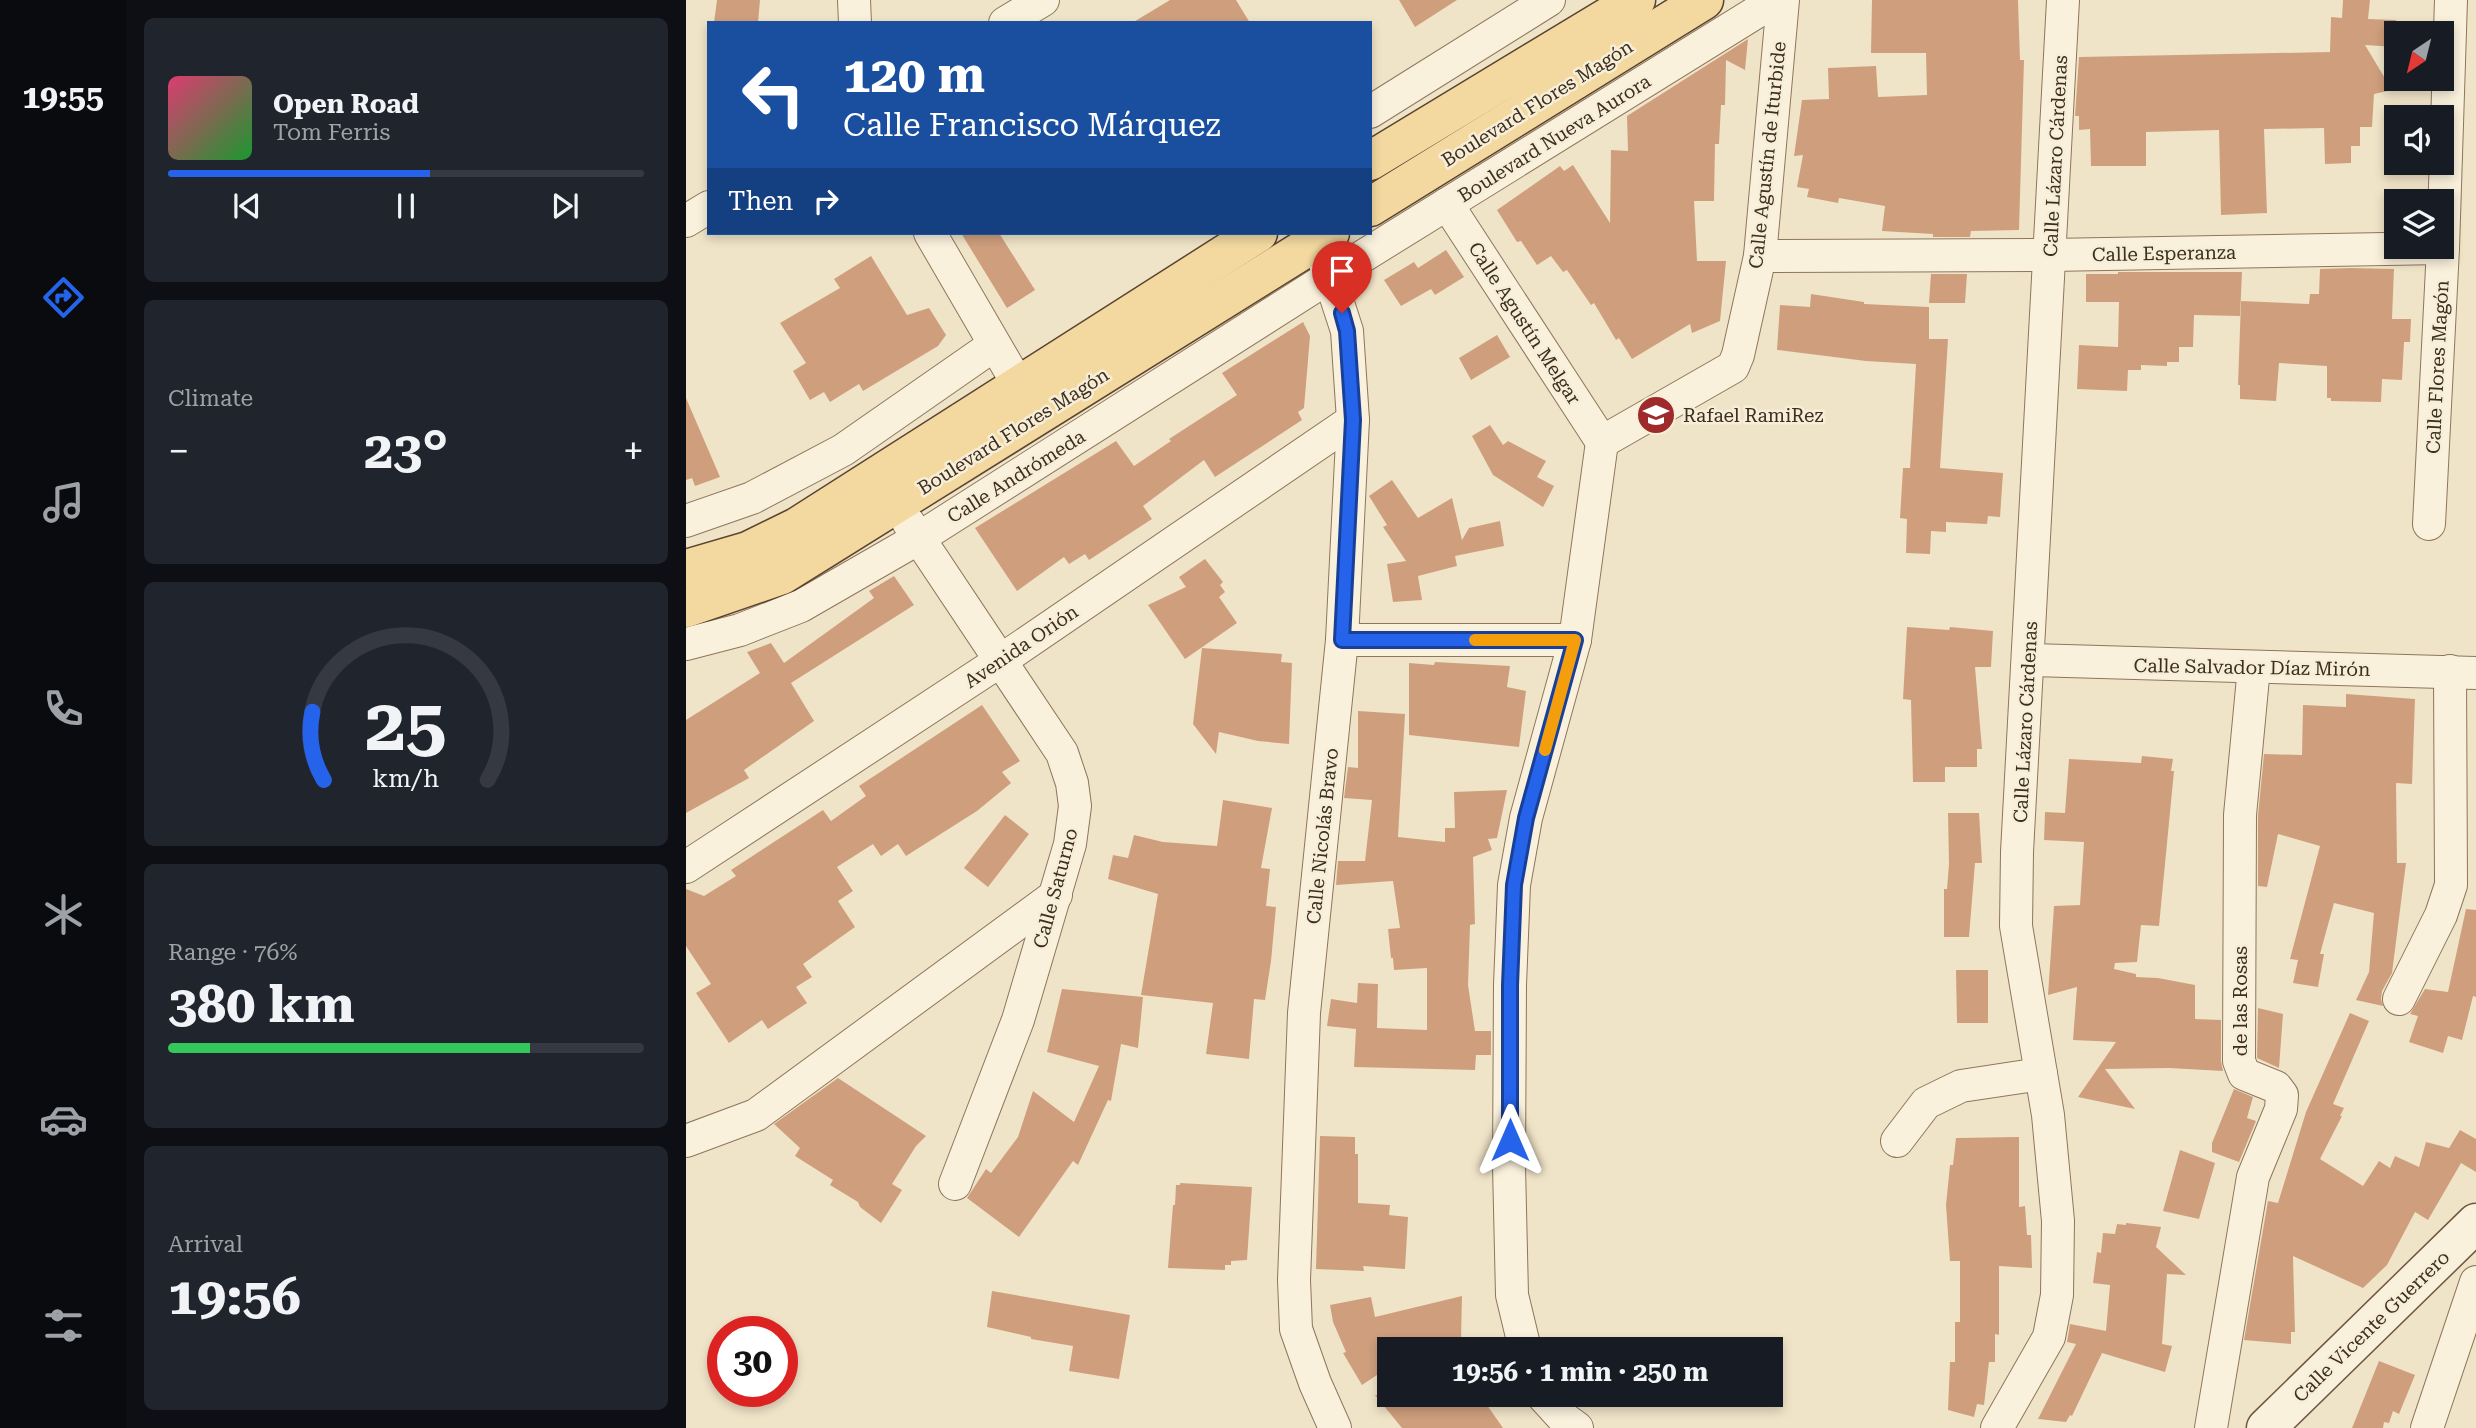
<!DOCTYPE html>
<meta charset="utf-8">
<style>
:root{--surface:#171b24;--page:#20242c;--text:#f1f3f6;--muted:#9ea1a6;--line:#363941;--accent:#2563eb}
body{margin:0;font-family:"Roboto Serif",serif;background:var(--page);color:var(--text);height:100vh;display:flex;flex-direction:column;font-size:26px;white-space:nowrap}
*{box-sizing:border-box;margin:0}
p{font-size:23px;color:var(--muted)}
.icon{flex:none;width:38px;height:38px;fill:none;stroke:currentColor;stroke-width:2;stroke-linecap:round;stroke-linejoin:round}
.map{position:relative;flex:1;overflow:hidden}
.details{display:flex;flex-direction:column;gap:18px;padding:18px;background:#0d0f14;width:560px}
.details>*{flex:none}
.top-card{position:absolute;left:21px;top:21px;width:665px;height:214px;border-radius:0px;box-shadow:0 4px 10px #0003;background:#1a4fa0;color:#fff;overflow:hidden}
.needle{width:46px;rotate:215deg}
.tools{position:absolute;left:1698px;top:21px;display:grid;gap:14px}
.tools a{display:grid;place-items:center;width:70px;height:70px;border-radius:0px;background:var(--surface);box-shadow:0 4px 10px #0003;font-size:35px}
.speed{position:absolute;left:21px;top:1316px;display:flex;gap:14px;font-size:35px;font-weight:700;text-align:center}
.speed>*{display:grid;place-content:center;width:91px;height:91px;border-radius:50%;background:var(--surface);box-shadow:0 4px 10px #0003;line-height:1}
.speed .limit{border:10px solid #d22;background:#fff;color:#111}
.pin{position:absolute;display:grid;place-items:center;width:60px;height:60px;color:#fff;margin:-72px -30px;border-radius:50% 50% 50% 0;rotate:-45deg;box-shadow:0 0 7px #0007}
.pin .icon{rotate:45deg}
.me{position:absolute;width:77px;margin:-38px;rotate:0deg;stroke-linejoin:round;filter:drop-shadow(0 0 5px #0008)}
.turn{display:flex;align-items:center;gap:24px;height:147px;padding:0 21px;font-size:32px}
.turn .icon{width:91px;height:91px;stroke-width:2.5}
.turn b{display:block;font-size:49px;line-height:60px}
.then{display:flex;align-items:center;height:66px;padding:0 21px;background:#0003;gap:14px;font-size:26px}
.big{font-size:52px;font-weight:700;line-height:1.1}
.details .tile{flex:1;display:flex;flex-direction:column;justify-content:center;gap:10px;min-width:0;padding:0 24px;border-radius:10px;background:var(--page)}
.details .dial{align-items:center;gap:0}
.dial svg{height:182px;overflow:visible;fill:none;stroke:var(--line);stroke-width:7;stroke-linecap:round;text-anchor:middle}
.dial text{fill:var(--text);stroke:none}
.song{display:flex;align-items:center;gap:21px}
.cover{width:84px;height:84px;border-radius:10px;background:linear-gradient(135deg,hsl(340 70% 55%),hsl(130 70% 35%))}
.played{height:7px;border-radius:4px;background:linear-gradient(90deg,var(--accent) 55%,var(--line) 55%)}
.keys{display:flex;justify-content:space-around;direction:ltr}
.heat{display:flex;justify-content:space-between;align-items:center;font-size:38px;direction:ltr}
.charge{height:10px;border-radius:5px;background:linear-gradient(90deg,#34c759 76%,var(--line) 0)}
.trip{position:absolute;left:691px;top:1337px;width:406px;height:70px;border-radius:0px;background:var(--surface);box-shadow:0 4px 10px #0003;font-weight:700;line-height:70px;text-align:center}
main{display:flex;flex:1;min-height:0}
.tabs{display:flex;flex-direction:column;width:126px;justify-content:space-around;align-items:center;background:#090b0e;color:var(--muted)}
.tabs .icon{width:49px;height:49px}
.tabs .selected{color:var(--accent)}
.tabs b{font-size:32px;color:var(--text)}
.map>svg:first-child{display:block}
.building{fill:#cf9f7d}
.lines{fill:none;stroke-linecap:round;stroke-linejoin:round}
.street-casing{stroke:#8d765c;stroke-width:34}
.secondary-casing{stroke:#6f573f;stroke-width:41}
.primary-casing{stroke:#5b4430;stroke-width:41}
.street{stroke:#faf1dc;stroke-width:32}
.secondary{stroke:#faf1dc;stroke-width:38}
.primary{stroke:#f3d9a0;stroke-width:38}
.route-casing{stroke:#184099;stroke-width:18}
.route{stroke:#2563eb;stroke-width:12}
.slow{stroke:#f59e0b;stroke-width:12}
.labels{text-anchor:middle;stroke-width:5;stroke-linejoin:round;paint-order:stroke}
.street-label{font-size:19px;fill:#3d2e20;stroke:#f7eed8}
.poi-label{font-size:19px;fill:#3d2e20;stroke:#f7eed8;text-anchor:start}
</style>
<main>
<nav class="tabs">
<b>19:55</b>
<svg class="icon selected" aria-label="directions" viewBox="0 0 24 24"><path d="M12 3l9 9-9 9-9-9zM9 14v-3h6M13 9l2 2-2 2"/></svg>
<svg class="icon" aria-label="music" viewBox="0 0 24 24"><path d="M9 18V5l10-2v13"/><circle cx="6" cy="18" r="3"/><circle cx="16" cy="16" r="3"/></svg>
<svg class="icon" aria-label="phone" viewBox="0 0 24 24"><path d="M5 4h4l2 5-3 2q2 4 5 5l2-3 5 2v4C11 20 4 13 5 4z"/></svg>
<svg class="icon" aria-label="climate" viewBox="0 0 24 24"><path d="M12 3v18M4 7l16 10M4 17L20 7"/></svg>
<svg class="icon" aria-label="car" viewBox="0 0 24 24"><path d="M5 17H2v-5l4-1 3-4h7l3 4 3 1v5h-3M9 17h6M6 11h13"/><circle cx="7" cy="17" r="2"/><circle cx="17" cy="17" r="2"/></svg>
<svg class="icon" aria-label="filters" viewBox="0 0 24 24"><path d="M4 7h16M4 17h16"/><circle cx="9" cy="7" r="2"/><circle cx="15" cy="17" r="2"/></svg>
</nav>
<section class="details">
<div class="tile">
<div class="song"><i class="cover"></i><div><b>Open Road</b><p>Tom Ferris</p></div></div>
<div class="played"></div>
<div class="keys"><svg class="icon" aria-label="previous" viewBox="0 0 24 24"><path d="M18 5L8 12l10 7zM5 5v14"/></svg><svg class="icon" aria-label="pause" viewBox="0 0 24 24"><path d="M8 5v14M16 5v14"/></svg><svg class="icon" aria-label="next" viewBox="0 0 24 24"><path d="M6 5l10 7-10 7zM19 5v14"/></svg></div>
</div>
<div class="tile"><p>Climate</p>
<div class="heat"><a>−</a><b class="big">23°</b><a>+</a></div>
</div>
<div class="tile dial"><svg viewBox="0 0 100 80">
<path d="M14 69A42 42 0 1 1 86 69"/>
<path d="M14 69A42 42 0 0 1 9 39" stroke="#2563eb"/>
<text x="50" y="56" font-size="32" font-weight="700">25</text>
<text x="50" y="72" font-size="11">km/h</text>
</svg></div>
<div class="tile"><p>Range · 76%</p><b class="big">380 km</b><div class="charge"></div></div>
<div class="tile"><p>Arrival</p><b class="big">19:56</b></div>
</section>
<div class="map">
<svg width="1790" height="1428" viewBox="0 0 1790 1428">
<rect width="100%" height="100%" fill="#f0e4c8"/>
<g class="building">
<path d="M31,0H74L72,23H28Z"/>
<path d="M484,0H550L564,23H446Z"/>
<path d="M713,0H771L729,27Z"/>
<path d="M1186,0H1332L1334,60H1338L1333,230L1285,231L1284,237H1247V234L1196,231L1199,206L1153,198L1152,203L1121,197L1123,189L1111,187L1117,155L1108,156L1116,100L1143,99L1142,68L1190,66L1192,97L1241,95L1240,53H1185Z"/>
<path d="M1657,0H1684L1682,19L1710,20V47L1679,45L1706,90L1688,94L1686,127H1674V146H1665V163L1639,164L1638,128L1578,129L1581,213L1535,215L1533,130L1460,132V166H1405L1404,129L1393,130V116H1389L1393,57L1644,52L1645,17L1656,18Z"/>
<path d="M1062,39L1059,70L1040,60L1039,105H1035L1033,144H1029L1028,201H1008L1011,261H1040L1034,321L1006,333L1004,324L946,359L933,338L930,340L908,303L905,305L881,270L877,272L865,256L851,265L835,241L831,242L811,210L874,166L878,171L887,165L924,223L925,150L942,151L941,116Z"/>
<path d="M275,233H313L349,290L321,308Z"/>
<path d="M760,250L778,277L749,295L745,289L715,306L698,280L728,262L732,268Z"/>
<path d="M185,256L221,315L243,308L260,335L252,346L177,391L173,384L144,402L138,392L124,400L107,371L120,363L94,323L154,288L148,279Z"/>
<path d="M1665,268L1708,269L1706,319H1725L1724,342H1718L1716,380L1696,379L1695,402L1645,401V398H1641V366L1593,363L1590,401L1554,399V385H1552L1555,301L1623,304L1624,294H1633L1634,269Z"/>
<path d="M1432,272H1556L1554,316L1508,315L1507,347H1493V362H1481V366L1455,365V370H1442L1441,391L1391,389L1393,345L1432,347L1433,302H1400V274H1432Z"/>
<path d="M1245,274H1281L1279,303H1243Z"/>
<path d="M1125,294L1178,302V304L1243,307V339H1262L1254,468L1317,473L1314,517L1302,516L1301,524L1260,522V532L1245,531L1244,554L1220,553L1221,519L1214,518L1217,468H1224L1230,364L1180,361L1091,350L1094,305L1124,307Z"/>
<path d="M617,322L624,336L618,408L612,412L616,420L529,477L518,460L457,506L466,519L403,560L399,554L383,564L378,557L331,591L289,528L430,441L448,466L485,441L483,439L551,395L536,373Z"/>
<path d="M811,335L824,357L785,380L773,358Z"/>
<path d="M0,398L34,477L9,486L6,478L0,480Z"/>
<path d="M804,425L817,445L822,441L860,461L851,477L868,486L857,507L807,475L786,436Z"/>
<path d="M706,480L732,518L766,498L776,540L783,528L814,521L818,546L769,556L771,566L732,576L736,600L707,602L701,564L720,561L697,527L701,525L683,496Z"/>
<path d="M519,559L537,582L534,585L539,592L533,597L551,623L499,659L462,605L500,587L493,577Z"/>
<path d="M208,576L228,605L105,683L128,721L58,770L63,778L0,813V720L74,673L61,652L85,643L98,663L188,598L183,591Z"/>
<path d="M1221,627L1263,630L1264,627L1307,631L1305,667H1289L1296,749H1291V767H1259V782H1227L1225,700L1217,699Z"/>
<path d="M516,648L596,654L595,662L606,663L603,744L572,741L533,732L530,754L507,724Z"/>
<path d="M749,662L824,666L821,687L840,691L833,747L723,735V663L748,665Z"/>
<path d="M1660,694L1729,699L1726,784L1710,783L1711,863H1720L1706,973L1696,991L1695,999L1697,1006L1670,1000L1683,972L1688,913L1648,903L1634,954H1638L1632,987L1607,983L1612,960L1604,959L1634,846L1592,834L1581,887L1572,886V816L1578,754L1616,755L1617,705L1660,707Z"/>
<path d="M296,705L334,761L316,772L325,783L291,811L220,856L212,844L195,856L187,844L151,867L167,891L152,901L169,927L117,964L126,977L110,987L121,1003L82,1029L76,1020L43,1043L10,993L25,984L0,946V889L18,896L50,876L45,870L137,810L145,821L180,796L173,786Z"/>
<path d="M672,711L719,714L712,837L759,842V828H769L768,792L821,790L811,838L802,839L806,850L787,857L789,924L784,925L782,985L789,1031H805V1055H790L789,1070L668,1067L670,1029L641,1026L645,999L671,1003L672,983L692,984L691,1028L741,1030V968L708,970L707,958H705L702,929L714,928L707,881L650,885L652,861H679L686,800L658,798L662,767L672,768Z"/>
<path d="M1456,756L1487,759L1485,771H1488L1473,926L1455,925L1451,962L1429,963L1428,969L1450,974V977L1472,978L1509,985V1019L1535,1020V1061L1537,1071L1483,1068L1419,1069L1449,1109L1392,1097L1430,1042L1387,1040L1391,987L1362,995L1368,906L1394,905L1398,842L1358,840L1359,812L1379,813L1383,759L1455,763Z"/>
<path d="M537,800L586,808L575,868L584,869L580,906L590,907L585,961L579,1000L568,999L563,1059L520,1054L527,1003L455,995L472,894L422,879L427,855L442,858L448,835L477,842L531,846Z"/>
<path d="M1262,813H1293L1296,863H1289L1283,937H1258V889H1261L1263,864Z"/>
<path d="M319,815L343,834L302,887L278,868Z"/>
<path d="M1780,909L1790,910V997L1787,996L1776,1040L1762,1036L1757,1053L1723,1042L1732,1016L1724,1014L1739,989L1762,992Z"/>
<path d="M1270,970H1302V1023H1271Z"/>
<path d="M376,989L457,997L452,1048L435,1044L425,1101L422,1100L392,1165L387,1161L333,1237L281,1198L300,1169L305,1173L332,1137L347,1091L388,1122L413,1066L361,1052Z"/>
<path d="M1572,1008L1597,1014L1593,1068L1571,1058Z"/>
<path d="M1664,1013L1683,1021L1647,1104L1658,1108L1654,1116H1656L1634,1159L1677,1186L1693,1161L1704,1168L1709,1156L1733,1167L1740,1142L1763,1148L1774,1130L1790,1139V1172L1775,1163L1742,1220L1729,1212L1701,1265L1677,1288L1607,1256L1609,1332H1605V1344L1558,1340L1582,1201L1592,1203L1620,1112Z"/>
<path d="M152,1078L240,1136L230,1146L206,1184L216,1190L195,1223L174,1207L172,1202L144,1185L147,1180L109,1156L114,1148L88,1124Z"/>
<path d="M1548,1089L1567,1097L1561,1118L1570,1121L1553,1162L1526,1152V1143Z"/>
<path d="M634,1136L669,1137V1154H672V1203L704,1205L703,1215L722,1217L719,1269L677,1266L678,1271L630,1269Z"/>
<path d="M1333,1137V1207L1339,1206L1341,1235H1345L1346,1268L1313,1266V1335L1309,1334V1362H1303L1298,1405L1291,1404L1288,1417L1262,1410L1264,1362H1269V1322H1274V1261H1264L1260,1205L1264,1165H1267L1270,1138Z"/>
<path d="M1494,1150L1529,1163L1513,1219L1477,1211Z"/>
<path d="M494,1183L566,1187L561,1260L545,1261V1265H539V1270L482,1268L487,1205H489L490,1185H494Z"/>
<path d="M1440,1223L1475,1227L1470,1247L1500,1275L1481,1274L1476,1344L1486,1346L1479,1372L1416,1353L1386,1416L1384,1415L1380,1422L1352,1419L1390,1344L1381,1342L1384,1324L1420,1331L1424,1285L1407,1283L1411,1252L1415,1253L1417,1233L1429,1234L1431,1224L1440,1225Z"/>
<path d="M306,1291L444,1315L433,1379L383,1371L387,1346L345,1339V1337L301,1327Z"/>
<path d="M776,1296L775,1341L714,1345L716,1349H691L703,1367L676,1385L657,1353L660,1352L647,1322L644,1305L685,1297L689,1317Z"/>
<path d="M1693,1361L1729,1375L1713,1414L1707,1411L1703,1423L1698,1422L1697,1428H1666Z"/>
<path d="M689,1395H794L817,1428H716Z"/>
</g>
<g class="lines">
<defs>
<g id="street">
<path d="M168,0L169,23"/>
<path d="M319,23L357,0"/>
<path d="M684,112L863,0"/>
<path d="M761,204L916,442"/>
<path d="M0,221L23,207"/>
<path d="M244,233L333,386L337,409"/>
<path d="M1074,256L1364,255L1757,248"/>
<path d="M637,257L661,331L667,420L656,640L618,1013L608,1280L610,1329L629,1383L649,1428"/>
<path d="M916,442L1047,367L1052,355L1074,256L1097,0"/>
<path d="M0,521L66,498L157,450L308,345"/>
<path d="M222,522L376,753L386,783L389,806L384,844L332,1020L269,1184"/>
<path d="M1743,524L1757,248L1765,0"/>
<path d="M656,640H889"/>
<path d="M0,644L54,630L115,606L233,538L645,276L1090,0"/>
<path d="M1342,660L1790,673"/>
<path d="M0,867L314,661L667,420"/>
<path d="M1713,999L1755,915L1765,885L1764,671"/>
<path d="M0,1141L70,1115L370,895"/>
<path d="M1211,1141L1240,1103L1275,1086L1355,1074"/>
<path d="M839,1349L826,1295L823,1166L824,985L828,885L840,818L889,640L916,442"/>
<path d="M856,1395L876,1417L891,1428"/>
<path d="M1311,1428L1363,1337L1371,1295L1372,1221L1362,1115L1330,926L1331,852L1377,0"/>
<path d="M1525,1428L1567,1177L1595,1109L1596,1095L1590,1087L1558,1074L1553,1061L1554,815L1568,667"/>
<path d="M1741,1428L1790,1282"/>
</g>
<path id="secondary" d="M1580,1428L1790,1223"/>
<g id="primary">
<path d="M684,161L950,0"/>
<path d="M684,207L1018,0"/>
<path d="M0,569L62,551L111,527L572,233"/>
<path d="M0,608L96,575L644,233"/>
</g>
</defs>
<use href="#street" class="street-casing"/>
<use href="#secondary" class="secondary-casing"/>
<use href="#primary" class="primary-casing"/>
<use href="#street" class="street"/>
<use href="#secondary" class="secondary"/>
<use href="#primary" class="primary"/>
</g>
<g class="lines">
<defs>
<path id="route" d="M656,313L661,331L667,420L656,640H889L840,818L828,885L824,985V1140"/>
</defs>
<use href="#route" class="route-casing"/>
<use href="#route" class="route"/>
<path class="slow" d="M789,640H889L859,750"/>
</g>
<defs>
<symbol id="school-disc" viewBox="-11 -11 22 22"><circle r="9.5" fill="#9e2a2b" stroke="#f7eed8"/><path d="M0-5L7-2L0 1L-7-2ZM-4 1L0 2.5L4 1V4Q0 6-4 4Z" fill="#fff"/></symbol>
</defs>
<g fill-rule="evenodd">
<use href="#school-disc" x="948" y="393" width="44" height="44"/>
</g>
<g class="labels">
<g class="street-label">
<text transform="translate(851 103) rotate(-32)" y="7">Boulevard Flores Magón</text>
<text transform="translate(868 138) rotate(-32)" y="7">Boulevard Nueva Aurora</text>
<text transform="translate(1081 155) rotate(-84)" y="7">Calle Agustín de Iturbide</text>
<text transform="translate(1369 156) rotate(-87)" y="7">Calle Lázaro Cárdenas</text>
<text transform="translate(1478 253) rotate(-1)" y="7">Calle Esperanza</text>
<text transform="translate(839 323) rotate(57)" y="7">Calle Agustín Melgar</text>
<text transform="translate(1751 367) rotate(-87)" y="7">Calle Flores Magón</text>
<text transform="translate(327 431) rotate(-32)" y="7">Boulevard Flores Magón</text>
<text transform="translate(330 476) rotate(-32)" y="7">Calle Andrómeda</text>
<text transform="translate(335 646) rotate(-34)" y="7">Avenida Orión</text>
<text transform="translate(1566 667) rotate(1)" y="7">Calle Salvador Díaz Mirón</text>
<text transform="translate(1339 722) rotate(-87)" y="7">Calle Lázaro Cárdenas</text>
<text transform="translate(636 836) rotate(-84)" y="7">Calle Nicolás Bravo</text>
<text transform="translate(369 888) rotate(-75)" y="7">Calle Saturno</text>
<text transform="translate(1554 1001) rotate(-90)" y="7">de las Rosas</text>
<text transform="translate(1685 1326) rotate(-44)" y="7">Calle Vicente Guerrero</text>
</g>
<g class="poi-label">
<text x="997" y="422">Rafael RamiRez</text>
</g>
</g>
</svg>
<div class="tools">
<a><svg class="needle" viewBox="-14 -14 28 28"><path d="M0-13l5 13h-10z" fill="#e53935"/><path d="M0 13l5-13h-10z" fill="#9ea1a6"/></svg></a>
<a><svg class="icon" aria-label="sound" viewBox="0 0 24 24"><path d="M4 9h4l5-4v14l-5-4H4zM17 9q2 3 0 6"/></svg></a>
<a><svg class="icon" aria-label="layers" viewBox="0 0 24 24"><path d="M12 4l9 5-9 5-9-5zM3 14l9 5 9-5"/></svg></a>
</div>
<div class="speed"><div class="limit">30</div></div>
<div class="pin" style="left:656px;top:313px;background:#d93025"><svg class="icon" aria-label="arrive" viewBox="0 0 24 24"><path d="M6 21V4h12l-3 4 3 4H6"/></svg></div>
<svg class="me" style="left:824px;top:1140px" viewBox="-20 -20 40 40"><path d="M0-17L14 15 0 8-14 15z" fill="#2563eb" stroke="#fff" stroke-width="4"/></svg>
<div class="trip">19:56 · 1 min · 250 m</div>
<div class="top-card">
<div class="turn"><svg class="icon" aria-label="left" viewBox="0 0 24 24"><path d="M17 20v-9H6M10 6l-5 5 5 5"/></svg><div><b>120 m</b>Calle Francisco Márquez</div></div>
<div class="then">Then<svg class="icon" aria-label="right" viewBox="0 0 24 24"><path d="M7 20v-9h11M14 6l5 5-5 5"/></svg></div>
</div>
</div>
</main>
